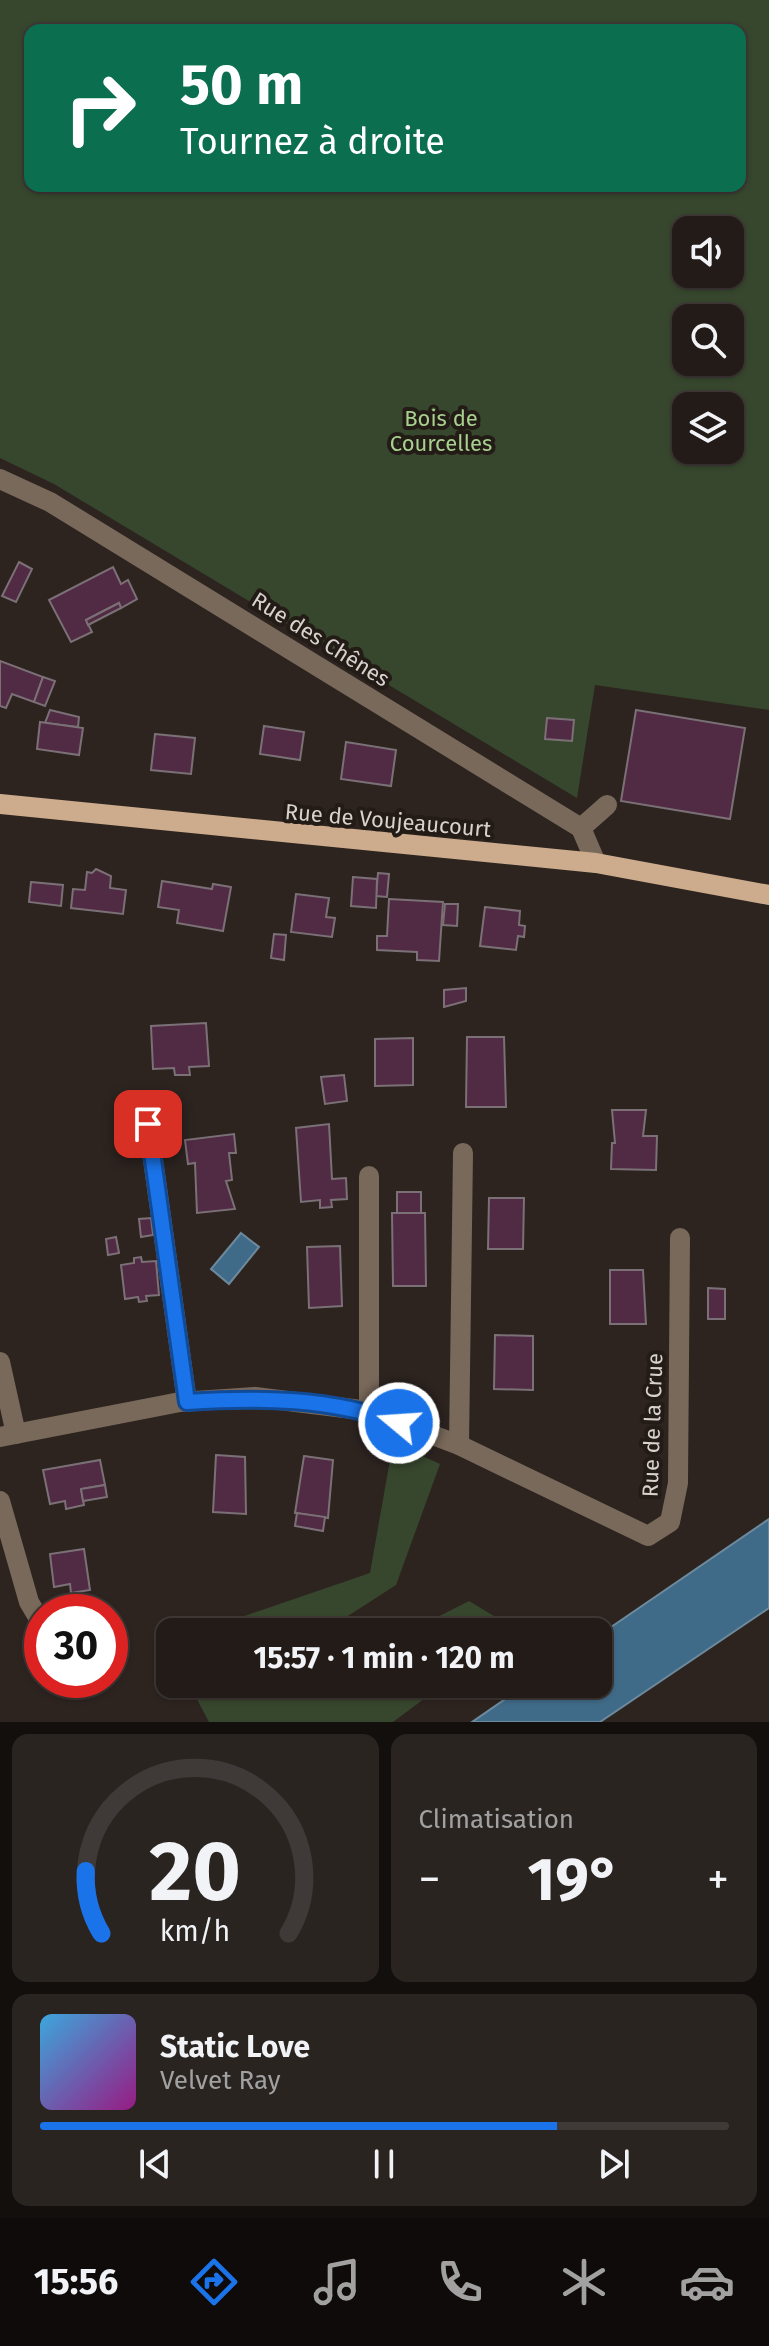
<!DOCTYPE html>
<html lang="fr">
<meta charset="utf-8">
<style>
:root{--surface:#221b18;--page:#2a2421;--text:#f1f3f6;--muted:#a2a1a2;--line:#3f3937;--accent:#1a73e8}
body{margin:0;font-family:"Fira Sans",sans-serif;background:var(--page);color:var(--text);height:100vh;display:flex;flex-direction:column;font-size:30px;white-space:nowrap}
*{box-sizing:border-box;margin:0}
p{font-size:26px;color:var(--muted)}
.icon{flex:none;width:44px;height:44px;fill:none;stroke:currentColor;stroke-width:2;stroke-linecap:round;stroke-linejoin:round}
.map{position:relative;height:1722px;overflow:hidden}
.drawer{display:flex;flex-direction:column;gap:12px;padding:12px;background:#130f0d;flex:1}
.drawer>*{flex:none}
.banner{position:absolute;left:24px;top:24px;width:722px;height:168px;border-radius:16px;box-shadow:0 2px 6px #0004,0 0 0 2px var(--line);background:#0b6e4f;color:#fff;overflow:hidden}
.controls{position:absolute;left:672px;top:216px;display:grid;gap:16px}
.controls a{display:grid;place-items:center;width:72px;height:72px;border-radius:16px;background:var(--surface);box-shadow:0 2px 6px #0004,0 0 0 2px var(--line);font-size:40px}
.speed{position:absolute;left:24px;top:1594px;display:flex;gap:16px;font-size:40px;font-weight:700;text-align:center}
.speed>*{display:grid;place-content:center;width:104px;height:104px;border-radius:50%;background:var(--surface);box-shadow:0 2px 6px #0004,0 0 0 2px var(--line);line-height:1}
.speed .limit{border:12px solid #d22;background:#fff;color:#111}
.pin{position:absolute;display:grid;place-items:center;width:68px;height:68px;color:#fff;margin:-34px;border-radius:16px;box-shadow:0 4px 12px #0006}
.me{position:absolute;width:88px;margin:-44px;rotate:288deg;stroke-linejoin:round;filter:drop-shadow(0 0 6px #0008)}
.turn{display:flex;align-items:center;gap:28px;height:168px;padding:0 24px;font-size:36px}
.turn .icon{width:104px;height:104px;stroke-width:2.5}
.turn b{display:block;font-size:56px;line-height:68px}
.big{font-size:60px;font-weight:700;line-height:1.1}
.drawer .card{flex:1;display:flex;flex-direction:column;justify-content:center;gap:12px;min-width:0;padding:0 28px;border-radius:16px;background:var(--page)}
.drawer .dial{align-items:center;gap:0}
.dial svg{height:208px;overflow:visible;fill:none;stroke:var(--line);stroke-width:7;stroke-linecap:round;text-anchor:middle}
.dial text{fill:var(--text);stroke:none}
.song{display:flex;align-items:center;gap:24px}
.cover{width:96px;height:96px;border-radius:12px;background:linear-gradient(135deg,hsl(200 70% 55%),hsl(310 70% 35%))}
.played{height:8px;border-radius:4px;background:linear-gradient(90deg,var(--accent) 75%,var(--line) 75%)}
.keys{display:flex;justify-content:space-around;direction:ltr}
.heat{display:flex;justify-content:space-between;align-items:center;font-size:44px;direction:ltr}
.drawer .tiles{flex:1;display:grid;gap:12px;grid-template-columns:1fr 1fr}
.card:last-child{grid-column:span 2}
.trip{position:absolute;left:156px;top:1618px;width:456px;height:80px;border-radius:16px;background:var(--surface);box-shadow:0 2px 6px #0004,0 0 0 2px var(--line);font-weight:700;line-height:80px;text-align:center}
.dock{display:flex;height:128px;justify-content:space-around;align-items:center;background:#0e0b0a;color:var(--muted)}
.dock .icon{width:56px;height:56px}
.dock .on{color:var(--accent)}
.dock b{font-size:36px;color:var(--text)}
.map>svg:first-child{display:block}
.green{fill:#37472d;fill-rule:evenodd}
.water{fill:#406b88;stroke:#6d8a9d;stroke-width:2}
.building{fill:#512a43;stroke:#7a7076;stroke-width:2}
.lines{fill:none;stroke-linecap:round;stroke-linejoin:round}
.minor{stroke:#79695a;stroke-width:20}
.major{stroke:#ccac8c;stroke-width:20}
.route-casing{stroke:#114b97;stroke-width:20}
.route{stroke:#1a73e8;stroke-width:14}
.labels{text-anchor:middle;stroke-width:8;stroke-linejoin:round;paint-order:stroke}
.park-label{font-size:22px;fill:#a7d08f;stroke:#231b16}
.street-label{font-size:22px;fill:#d7d2ce;stroke:#231b16}
</style>
<div class="map">
<svg width="769" height="1722" viewBox="0 0 769 1722">
<rect width="100%" height="100%" fill="#2d2420"/>
<g class="green">
<path d="M0,0H769V710L595,685L577,798L54,484L0,458ZM30,30H740V186H30ZM686,230H730V274H686ZM686,318H730V362H686ZM686,406H730V450H686Z"/>
<path d="M393,1443L440,1464L396,1585L323,1632H198L370,1573Z"/>
<path d="M469,1601L517,1630L408,1632Z"/>
<path d="M189,1684H444L393,1722H209Z"/>
</g>
<g class="water">
<path d="M241,1233L259,1247L229,1284L211,1269Z"/>
<path d="M769,1519V1608L600,1722H472L527,1684H598V1636Z"/>
</g>
<g class="building">
<path d="M19,562L32,569L16,602L2,596Z"/>
<path d="M113,567L121,584L128,580L137,599L121,608L119,603L86,620L92,632L71,642L49,600Z"/>
<path d="M119,603L121,608L88,625L86,620Z"/>
<path d="M0,661L43,677L34,702L12,694L6,708L0,706Z"/>
<path d="M43,677L55,681L45,706L34,702Z"/>
<path d="M50,710L79,717L78,727L45,723Z"/>
<path d="M636,710L745,728L730,819L621,801Z"/>
<path d="M547,718L574,720L572,741L545,739Z"/>
<path d="M40,722L83,728L79,755L37,749Z"/>
<path d="M264,726L304,732L300,760L260,754Z"/>
<path d="M155,734L195,738L191,774L151,770Z"/>
<path d="M346,742L396,750L391,786L341,779Z"/>
<path d="M96,869L111,876L110,888L126,890L123,914L71,908L73,889L85,890L87,872L92,873Z"/>
<path d="M378,873L389,874L387,897L376,896Z"/>
<path d="M353,877L377,879L376,908L351,906Z"/>
<path d="M162,881L212,889L213,884L231,887L223,931L177,923L179,910L158,907Z"/>
<path d="M31,882L63,885L61,906L29,902Z"/>
<path d="M296,894L329,898L326,917L335,918L332,937L291,932Z"/>
<path d="M389,899L443,902L439,961L417,960V952L377,950V936H387Z"/>
<path d="M445,904H458L457,926L443,925Z"/>
<path d="M485,907L520,911L519,925L525,926L524,937L518,936L516,950L480,946Z"/>
<path d="M274,934L286,935L284,960L271,958Z"/>
<path d="M466,988V1001L444,1007V990Z"/>
<path d="M206,1023L209,1066L189,1067L190,1075H175L174,1068L153,1069L151,1026Z"/>
<path d="M467,1037H504L506,1107H466Z"/>
<path d="M413,1038V1085L375,1086V1039Z"/>
<path d="M344,1075L347,1101L325,1104L321,1077Z"/>
<path d="M612,1110H646L643,1136H657L656,1170L611,1169L612,1143H615Z"/>
<path d="M329,1124L332,1179L346,1178L347,1199L331,1200L332,1207L320,1208V1200L301,1202L296,1128Z"/>
<path d="M234,1134L236,1153H229L232,1180L226,1181L235,1209L197,1213L195,1163L188,1164L185,1140Z"/>
<rect x="397" y="1192" width="24" height="21"/>
<path d="M489,1198H524L523,1249H488Z"/>
<path d="M392,1213H425L426,1286H393Z"/>
<path d="M151,1218L153,1235L141,1237L139,1219Z"/>
<path d="M116,1237L119,1253L108,1255L106,1239Z"/>
<path d="M340,1246L342,1306L309,1308L307,1247Z"/>
<path d="M141,1257L142,1262L156,1261L159,1295L146,1296L147,1301L139,1302L138,1297L125,1299L121,1265L134,1263V1258Z"/>
<path d="M610,1270H643L646,1324H610Z"/>
<path d="M708,1288L725,1289V1319H708Z"/>
<path d="M495,1335L533,1336V1390L494,1389Z"/>
<path d="M216,1455L245,1457L246,1514L213,1512Z"/>
<path d="M304,1456L333,1460L328,1518L295,1513Z"/>
<path d="M100,1460L105,1485L81,1489L84,1505L66,1509L65,1501L50,1504L43,1470Z"/>
<path d="M105,1485L107,1497L83,1501L81,1489Z"/>
<path d="M297,1513L325,1517L323,1531L295,1526Z"/>
<path d="M84,1549L90,1590L71,1593L70,1584L54,1587L50,1554Z"/>
<path d="M76,1680H92L99,1689L89,1696Z"/>
</g>
<g class="lines">
<g class="minor">
<path d="M0,479L50,502L581,828L596,863"/>
<path d="M581,828L607,805"/>
<path d="M148,1124L187,1402"/>
<path d="M369,1176V1411"/>
<path d="M0,1362L16,1434"/>
<path d="M0,1437L180,1402L255,1397L369,1411L459,1445L648,1536L670,1522L678,1483L680,1238"/>
<path d="M459,1445L463,1153"/>
<path d="M0,1501L29,1602L42,1624"/>
</g>
<path class="major" d="M0,804L596,863L769,895"/>
</g>
<g class="lines">
<defs>
<path id="route" d="M148,1124L187,1402C258,1397 332,1398 399,1423"/>
</defs>
<use href="#route" class="route-casing"/>
<use href="#route" class="route"/>
</g>
<g class="labels">
<g class="park-label">
<text x="441" y="426">Bois de<tspan x="441" dy="25">Courcelles</tspan></text>
</g>
<g class="street-label">
<text transform="translate(321 639) rotate(32)" y="8">Rue des Chênes</text>
<text transform="translate(388 820) rotate(5)" y="8">Rue de Voujeaucourt</text>
<text transform="translate(652 1425) rotate(-88)" y="8">Rue de la Crue</text>
</g>
</g>
</svg>
<div class="controls">
<a><svg class="icon" aria-label="sound" viewBox="0 0 24 24"><path d="M4 9h4l5-4v14l-5-4H4zM17 9q2 3 0 6"/></svg></a>
<a><svg class="icon" aria-label="search" viewBox="0 0 24 24"><circle cx="10" cy="10" r="6"/><path d="M15 15l6 6"/></svg></a>
<a><svg class="icon" aria-label="layers" viewBox="0 0 24 24"><path d="M12 4l9 5-9 5-9-5zM3 14l9 5 9-5"/></svg></a>
</div>
<div class="speed"><div class="limit">30</div></div>
<div class="pin" style="left:148px;top:1124px;background:#d93025"><svg class="icon" aria-label="arrive" viewBox="0 0 24 24"><path d="M6 21V4h12l-3 4 3 4H6"/></svg></div>
<svg class="me" style="left:399px;top:1423px" viewBox="-20 -20 40 40"><circle r="17" fill="#1a73e8" stroke="#fff" stroke-width="3"/><path d="M0-11L8 9 0 5-8 9z" fill="#fff"/></svg>
<div class="trip">15:57 · 1 min · 120 m</div>
<div class="banner">
<div class="turn"><svg class="icon" aria-label="right" viewBox="0 0 24 24"><path d="M7 20v-9h11M14 6l5 5-5 5"/></svg><div><b>50 m</b>Tournez à droite</div></div>
</div>
</div>
<section class="drawer">
<div class="tiles">
<div class="card dial"><svg viewBox="0 0 100 80">
<path d="M14 69A42 42 0 1 1 86 69"/>
<path d="M14 69A42 42 0 0 1 8 45" stroke="#1a73e8"/>
<text x="50" y="56" font-size="32" font-weight="700">20</text>
<text x="50" y="72" font-size="11">km/h</text>
</svg></div>
<div class="card"><p>Climatisation</p>
<div class="heat"><a>−</a><b class="big">19°</b><a>+</a></div>
</div>
<div class="card">
<div class="song"><i class="cover"></i><div><b>Static Love</b><p>Velvet Ray</p></div></div>
<div class="played"></div>
<div class="keys"><svg class="icon" aria-label="previous" viewBox="0 0 24 24"><path d="M18 5L8 12l10 7zM5 5v14"/></svg><svg class="icon" aria-label="pause" viewBox="0 0 24 24"><path d="M8 5v14M16 5v14"/></svg><svg class="icon" aria-label="next" viewBox="0 0 24 24"><path d="M6 5l10 7-10 7zM19 5v14"/></svg></div>
</div>
</div>
</section>
<nav class="dock">
<b>15:56</b>
<svg class="icon on" aria-label="directions" viewBox="0 0 24 24"><path d="M12 3l9 9-9 9-9-9zM9 14v-3h6M13 9l2 2-2 2"/></svg>
<svg class="icon" aria-label="music" viewBox="0 0 24 24"><path d="M9 18V5l10-2v13"/><circle cx="6" cy="18" r="3"/><circle cx="16" cy="16" r="3"/></svg>
<svg class="icon" aria-label="phone" viewBox="0 0 24 24"><path d="M5 4h4l2 5-3 2q2 4 5 5l2-3 5 2v4C11 20 4 13 5 4z"/></svg>
<svg class="icon" aria-label="climate" viewBox="0 0 24 24"><path d="M12 3v18M4 7l16 10M4 17L20 7"/></svg>
<svg class="icon" aria-label="car" viewBox="0 0 24 24"><path d="M5 17H2v-5l4-1 3-4h7l3 4 3 1v5h-3M9 17h6M6 11h13"/><circle cx="7" cy="17" r="2"/><circle cx="17" cy="17" r="2"/></svg>
</nav>
